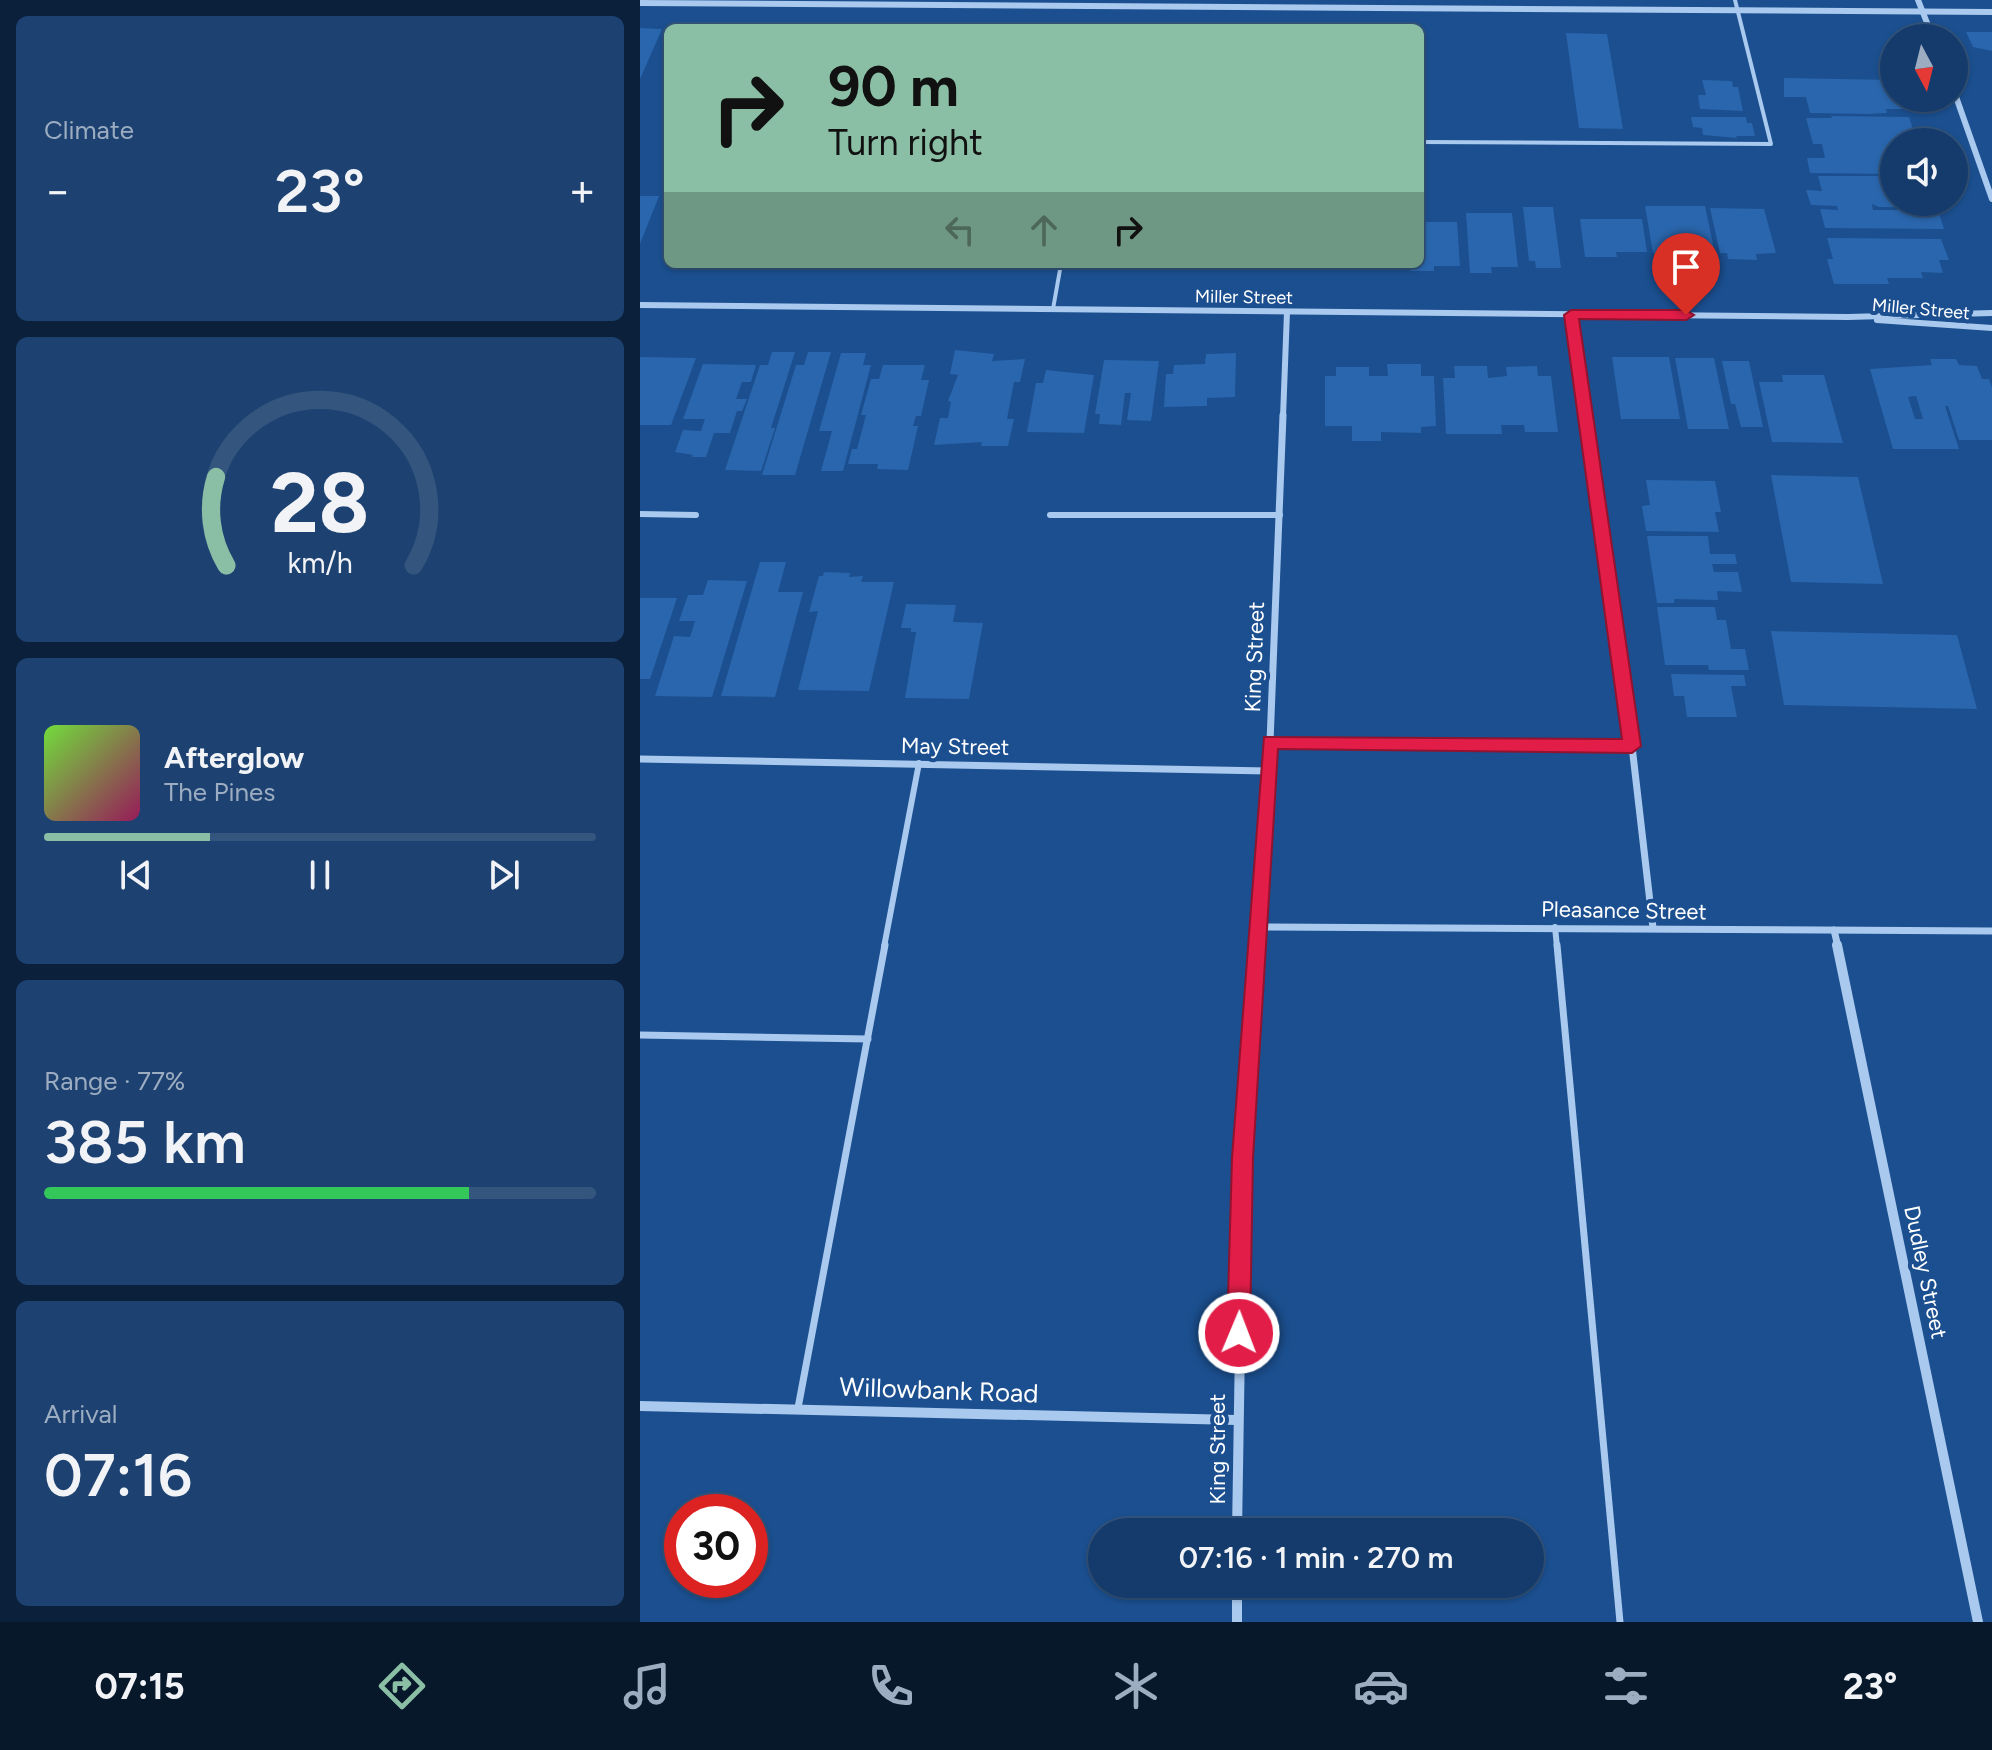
<!DOCTYPE html>
<meta charset="utf-8">
<style>
:root{--surface:#143b6b;--page:#1d4271;--text:#f1f3f6;--muted:#9dadc1;--line:#33557e;--accent:#8abfa5}
body{margin:0;font-family:Figtree,sans-serif;background:var(--page);color:var(--text);height:100vh;display:flex;flex-direction:column;font-size:30px;white-space:nowrap}
*{box-sizing:border-box;margin:0}
p{font-size:26px;color:var(--muted)}
.icon{flex:none;width:44px;height:44px;fill:none;stroke:currentColor;stroke-width:2;stroke-linecap:round;stroke-linejoin:round}
.map{position:relative;flex:1;overflow:hidden}
.side{display:flex;flex-direction:column;gap:16px;padding:16px;background:#0b203b;width:640px}
.side>*{flex:none}
.banner{position:absolute;left:24px;top:24px;width:760px;height:244px;border-radius:12px;box-shadow:0 2px 6px #0004,0 0 0 2px var(--line);background:#8abfa5;color:#111;overflow:hidden}
.needle{width:52px;rotate:173deg}
.tools{position:absolute;left:1240px;top:24px;display:grid;gap:16px}
.tools a{display:grid;place-items:center;width:88px;height:88px;border-radius:50%;background:var(--surface);box-shadow:0 2px 6px #0004,0 0 0 2px var(--line);font-size:40px}
.speed{position:absolute;left:24px;top:1494px;display:flex;gap:16px;font-size:40px;font-weight:700;text-align:center}
.speed>*{display:grid;place-content:center;width:104px;height:104px;border-radius:50%;background:var(--surface);box-shadow:0 2px 6px #0004,0 0 0 2px var(--line);line-height:1}
.speed .limit{border:12px solid #d22;background:#fff;color:#111}
.pin{position:absolute;display:grid;place-items:center;width:68px;height:68px;color:#fff;margin:-82px -34px;border-radius:50% 50% 50% 0;rotate:-45deg;box-shadow:0 0 8px #0007}
.pin .icon{rotate:45deg}
.me{position:absolute;width:88px;margin:-44px;rotate:1deg;stroke-linejoin:round;filter:drop-shadow(0 0 6px #0008)}
.turn{display:flex;align-items:center;gap:28px;height:168px;padding:0 32px;font-size:36px}
.turn .icon{width:104px;height:104px;stroke-width:2.5}
.turn b{display:block;font-size:56px;line-height:68px}
.lanes{display:flex;align-items:center;height:76px;padding:0 32px;background:#0003;justify-content:center;gap:40px;direction:ltr}
.lanes .off{opacity:.35}
.big{font-size:60px;font-weight:600;line-height:1.1}
.side .card{flex:1;display:flex;flex-direction:column;justify-content:center;gap:12px;min-width:0;padding:0 28px;border-radius:12px;background:var(--page)}
.side .dial{align-items:center;gap:0}
.dial svg{height:208px;overflow:visible;fill:none;stroke:var(--line);stroke-width:7;stroke-linecap:round;text-anchor:middle}
.dial text{fill:var(--text);stroke:none}
.song{display:flex;align-items:center;gap:24px}
.cover{width:96px;height:96px;border-radius:12px;background:linear-gradient(135deg,hsl(100 70% 55%),hsl(330 70% 35%))}
.played{height:8px;border-radius:4px;background:linear-gradient(90deg,var(--accent) 30%,var(--line) 30%)}
.keys{display:flex;justify-content:space-around;direction:ltr}
.heat{display:flex;justify-content:space-between;align-items:center;font-size:44px;direction:ltr}
.charge{height:12px;border-radius:6px;background:linear-gradient(90deg,#34c759 77%,var(--line) 0)}
.trip{position:absolute;left:448px;top:1518px;width:456px;height:80px;border-radius:40px;background:var(--surface);box-shadow:0 2px 6px #0004,0 0 0 2px var(--line);font-weight:600;line-height:80px;text-align:center}
.tabs{display:flex;height:128px;justify-content:space-around;align-items:center;background:#08182b;color:var(--muted)}
.tabs .icon{width:56px;height:56px}
.tabs .active{color:var(--accent)}
.tabs b{font-size:36px;color:var(--text)}
main{display:flex;flex:1;min-height:0}
.map>svg:first-child{display:block}
.building{fill:#2a66ad;fill-rule:evenodd}
.lines{fill:none;stroke-linecap:round;stroke-linejoin:round}
.service-far2{stroke:#a9c9ee;stroke-width:4}
.service-far1{stroke:#a9c9ee;stroke-width:6}
.service{stroke:#a9c9ee;stroke-width:7}
.minor-far2{stroke:#a9c9ee;stroke-width:6}
.minor-far1{stroke:#a9c9ee;stroke-width:7}
.minor{stroke:#a9c9ee;stroke-width:10}
.route{fill:#e11d48;stroke:#92132f;stroke-width:2}
.labels{text-anchor:middle;stroke-width:8;stroke-linejoin:round;paint-order:stroke}
.far-street-label{font-size:18px;fill:#fff;stroke:#1b4f8f}
.street-label{font-size:22px;fill:#fff;stroke:#1b4f8f}
.near-street-label{font-size:26px;fill:#fff;stroke:#1b4f8f}
</style>
<main>
<section class="side">
<div class="card"><p>Climate</p>
<div class="heat"><a>−</a><b class="big">23°</b><a>+</a></div>
</div>
<div class="card dial"><svg viewBox="0 0 100 80">
<path d="M14 69A42 42 0 1 1 86 69"/>
<path d="M14 69A42 42 0 0 1 10 35" stroke="#8abfa5"/>
<text x="50" y="56" font-size="32" font-weight="700">28</text>
<text x="50" y="72" font-size="11">km/h</text>
</svg></div>
<div class="card">
<div class="song"><i class="cover"></i><div><b>Afterglow</b><p>The Pines</p></div></div>
<div class="played"></div>
<div class="keys"><svg class="icon" aria-label="previous" viewBox="0 0 24 24"><path d="M18 5L8 12l10 7zM5 5v14"/></svg><svg class="icon" aria-label="pause" viewBox="0 0 24 24"><path d="M8 5v14M16 5v14"/></svg><svg class="icon" aria-label="next" viewBox="0 0 24 24"><path d="M6 5l10 7-10 7zM19 5v14"/></svg></div>
</div>
<div class="card"><p>Range · 77%</p><b class="big">385 km</b><div class="charge"></div></div>
<div class="card"><p>Arrival</p><b class="big">07:16</b></div>
</section>
<div class="map">
<svg width="1352" height="1622" viewBox="0 0 1352 1622">
<rect width="100%" height="100%" fill="#1b4f8f"/>
<g class="building">
<path d="M246,23H288L287,28H245Z"/>
<path d="M0,28L22,29L0,79Z"/>
<path d="M1326,32H1352V51L1333,47Z"/>
<path d="M926,33L967,34L983,129L939,128Z"/>
<path d="M1144,78L1254,80V98H1263L1267,109H1246L1247,113L1229,114L1170,113L1166,97H1144Z"/>
<path d="M1062,80L1092,81L1093,87H1098L1103,111L1060,109L1058,95H1066Z"/>
<path d="M1191,116L1269,117L1277,142H1254V174L1170,173L1167,158H1185L1182,144H1173L1166,118H1192Z"/>
<path d="M1051,117H1106L1107,123H1112L1115,136H1096L1097,138L1063,135L1062,128L1053,127Z"/>
<path d="M1178,176H1254V202H1298L1300,208L1239,207L1232,204L1233,210H1298L1304,229L1185,228L1180,209L1198,210L1197,206L1171,205L1166,190L1182,191Z"/>
<path d="M0,196H19L0,244Z"/>
<path d="M1005,206H1065L1076,258H1045L1044,253H1013Z"/>
<path d="M883,207H913L921,268H896L895,261H889Z"/>
<path d="M1070,208L1124,209L1136,253L1116,254L1117,260L1088,259L1087,253H1080Z"/>
<path d="M826,213H872L878,267H851L852,273H830Z"/>
<path d="M940,219H1002L1007,252H976L977,257H945Z"/>
<path d="M780,222H817L820,266H794V271H770L769,264H780Z"/>
<path d="M1187,238L1301,239L1309,260H1299L1303,273L1281,272L1283,278H1247L1249,284H1194L1187,259H1193Z"/>
<path d="M323,264H375L374,267H322Z"/>
<path d="M315,350L354,354L352,361L385,359L380,382H374L367,419H374L368,446H341L342,442L294,445L300,418H308L311,402L308,401L318,375L310,374Z"/>
<path d="M132,352H155L131,428H135L121,471L85,470L120,365H128Z"/>
<path d="M168,352H191L155,475H122L156,365H164Z"/>
<path d="M201,353H226L223,365H231L203,471H181L192,431H179Z"/>
<path d="M596,353L595,397L567,398V406L524,407L526,374H533L534,365L565,364L566,354Z"/>
<path d="M0,357L56,358L31,425H0Z"/>
<path d="M972,357H1029L1040,419H981Z"/>
<path d="M1035,358H1074L1089,429H1048Z"/>
<path d="M1290,359H1316L1319,365L1337,366L1342,379H1349L1352,387V440H1319L1308,406H1305L1319,449H1253L1230,369L1292,365ZM1276,396L1283,419H1275L1268,397Z"/>
<path d="M464,360L519,361L511,421L487,420L491,393H485L481,425L459,424L460,414H455Z"/>
<path d="M1082,361H1109L1123,427H1101L1095,404H1091Z"/>
<path d="M63,364L116,365L111,382H102L96,399H107L102,411H97L90,433H74L66,457H52L53,455L35,452L43,430L61,431L65,419H43Z"/>
<path d="M747,364H781V376H794L796,426L781,427V433L741,432V441H712V426H685V376H696V367H729V376H748Z"/>
<path d="M243,365H285L281,380H289L281,416H276L273,426H278L268,470L237,469L238,464H208L212,449H217L226,415H221L231,379H239Z"/>
<path d="M814,366H847L848,378L867,376L866,367L897,366L898,376H911L918,432H885L884,425H861L862,434H806L803,378H815Z"/>
<path d="M406,370L454,375L444,433L387,432L396,383H403Z"/>
<path d="M1142,375H1184L1203,443L1132,442L1119,382H1143Z"/>
<path d="M1131,475L1218,477L1243,584L1151,582Z"/>
<path d="M1006,480L1075,481L1081,512H1075L1079,532L1006,531L1002,506L1010,505Z"/>
<path d="M1007,536H1068L1070,554H1095L1097,564H1072L1074,572H1098L1102,592L1077,591L1078,600L1034,599V603H1017Z"/>
<path d="M120,562H146L138,592H163L135,697L81,696Z"/>
<path d="M184,572L210,573L209,577L223,576L221,582H254L229,691L158,690L178,611L169,612L179,576H183Z"/>
<path d="M68,580L107,581L72,697L15,696L34,636L50,637L55,621H39L48,595H63Z"/>
<path d="M0,598H37L10,679H0Z"/>
<path d="M266,604L316,605L313,622L343,623L329,699L265,698L276,632H271V628H261Z"/>
<path d="M1017,607H1075L1077,620H1086L1091,649H1105L1109,670H1069L1068,665H1025Z"/>
<path d="M1131,631L1317,635L1337,709L1144,705Z"/>
<path d="M1031,674L1104,675L1106,686H1091L1097,717H1047L1044,696H1034Z"/>
</g>
<g class="lines">
<g class="service-far2">
<path d="M780,142L1131,144L1095,0"/>
<path d="M413,309L421,264"/>
</g>
<g class="service-far1">
<path d="M0,514L56,515"/>
<path d="M410,515H640"/>
<path d="M630,742L992,746"/>
<path d="M915,927L917,947"/>
<path d="M244,947L279,763"/>
</g>
<g class="service">
<path d="M917,945L980,1622"/>
<path d="M0,1035L228,1039"/>
<path d="M158,1408L245,945"/>
</g>
<g class="minor-far2">
<path d="M1278,0L1293,38"/>
<path d="M0,3L1352,12"/>
<path d="M1314,91L1352,199"/>
<path d="M0,305L1208,317L1352,313"/>
<path d="M931,315L945,417"/>
<path d="M1237,320L1352,328"/>
<path d="M643,417L647,312"/>
</g>
<g class="minor-far1">
<path d="M945,415L992,746L1013,928"/>
<path d="M0,759L628,771"/>
<path d="M617,927L1352,931"/>
<path d="M1194,930L1198,947"/>
<path d="M617,947L630,742L643,415"/>
</g>
<g class="minor">
<path d="M1197,945L1338,1622"/>
<path d="M0,1406L596,1420"/>
<path d="M597,1532L603,1158L617,945"/>
<path d="M597,1584V1622"/>
</g>
</g>
<path class="route" d="M931,310H1046L1054,315L1046,320L939,319L1001,746L992,753L638,749L613,1158L610,1333L606,1341L599,1344L591,1341L587,1333L592,1158L624,737L982,739L924,315Z"/>
<g class="labels">
<g class="far-street-label">
<text transform="translate(604 297) rotate(1)" y="6">Miller Street</text>
<text transform="translate(1281 309) rotate(5)" y="6">Miller Street</text>
</g>
<g class="street-label">
<text transform="translate(614 657) rotate(-88)" y="8">King Street</text>
<text transform="translate(315 746) rotate(1)" y="8">May Street</text>
<text transform="translate(984 910) rotate(1)" y="8">Pleasance Street</text>
<text transform="translate(1286 1272) rotate(78)" y="8">Dudley Street</text>
<text transform="translate(577 1449) rotate(-90)" y="8">King Street</text>
</g>
<g class="near-street-label">
<text transform="translate(299 1390) rotate(2)" y="9">Willowbank Road</text>
</g>
</g>
</svg>
<div class="tools">
<a><svg class="needle" viewBox="-14 -14 28 28"><path d="M0-13l5 13h-10z" fill="#e53935"/><path d="M0 13l5-13h-10z" fill="#9dadc1"/></svg></a>
<a><svg class="icon" aria-label="sound" viewBox="0 0 24 24"><path d="M4 9h4l5-4v14l-5-4H4zM17 9q2 3 0 6"/></svg></a>
</div>
<div class="speed"><div class="limit">30</div></div>
<div class="pin" style="left:1046px;top:315px;background:#d93025"><svg class="icon" aria-label="arrive" viewBox="0 0 24 24"><path d="M6 21V4h12l-3 4 3 4H6"/></svg></div>
<svg class="me" style="left:599px;top:1333px" viewBox="-20 -20 40 40"><circle r="17" fill="#e11d48" stroke="#fff" stroke-width="3"/><path d="M0-11L8 9 0 5-8 9z" fill="#fff"/></svg>
<div class="trip">07:16 · 1 min · 270 m</div>
<div class="banner">
<div class="turn"><svg class="icon" aria-label="right" viewBox="0 0 24 24"><path d="M7 20v-9h11M14 6l5 5-5 5"/></svg><div><b>90 m</b>Turn right</div></div>
<div class="lanes"><svg class="icon off" aria-label="left" viewBox="0 0 24 24"><path d="M17 20v-9H6M10 6l-5 5 5 5"/></svg><svg class="icon off" aria-label="ahead" viewBox="0 0 24 24"><path d="M12 20V5M6 11l6-6 6 6"/></svg><svg class="icon" aria-label="right" viewBox="0 0 24 24"><path d="M7 20v-9h11M14 6l5 5-5 5"/></svg></div>
</div>
</div>
</main>
<nav class="tabs">
<b>07:15</b>
<svg class="icon active" aria-label="directions" viewBox="0 0 24 24"><path d="M12 3l9 9-9 9-9-9zM9 14v-3h6M13 9l2 2-2 2"/></svg>
<svg class="icon" aria-label="music" viewBox="0 0 24 24"><path d="M9 18V5l10-2v13"/><circle cx="6" cy="18" r="3"/><circle cx="16" cy="16" r="3"/></svg>
<svg class="icon" aria-label="phone" viewBox="0 0 24 24"><path d="M5 4h4l2 5-3 2q2 4 5 5l2-3 5 2v4C11 20 4 13 5 4z"/></svg>
<svg class="icon" aria-label="climate" viewBox="0 0 24 24"><path d="M12 3v18M4 7l16 10M4 17L20 7"/></svg>
<svg class="icon" aria-label="car" viewBox="0 0 24 24"><path d="M5 17H2v-5l4-1 3-4h7l3 4 3 1v5h-3M9 17h6M6 11h13"/><circle cx="7" cy="17" r="2"/><circle cx="17" cy="17" r="2"/></svg>
<svg class="icon" aria-label="filters" viewBox="0 0 24 24"><path d="M4 7h16M4 17h16"/><circle cx="9" cy="7" r="2"/><circle cx="15" cy="17" r="2"/></svg>
<b>23°</b>
</nav>
